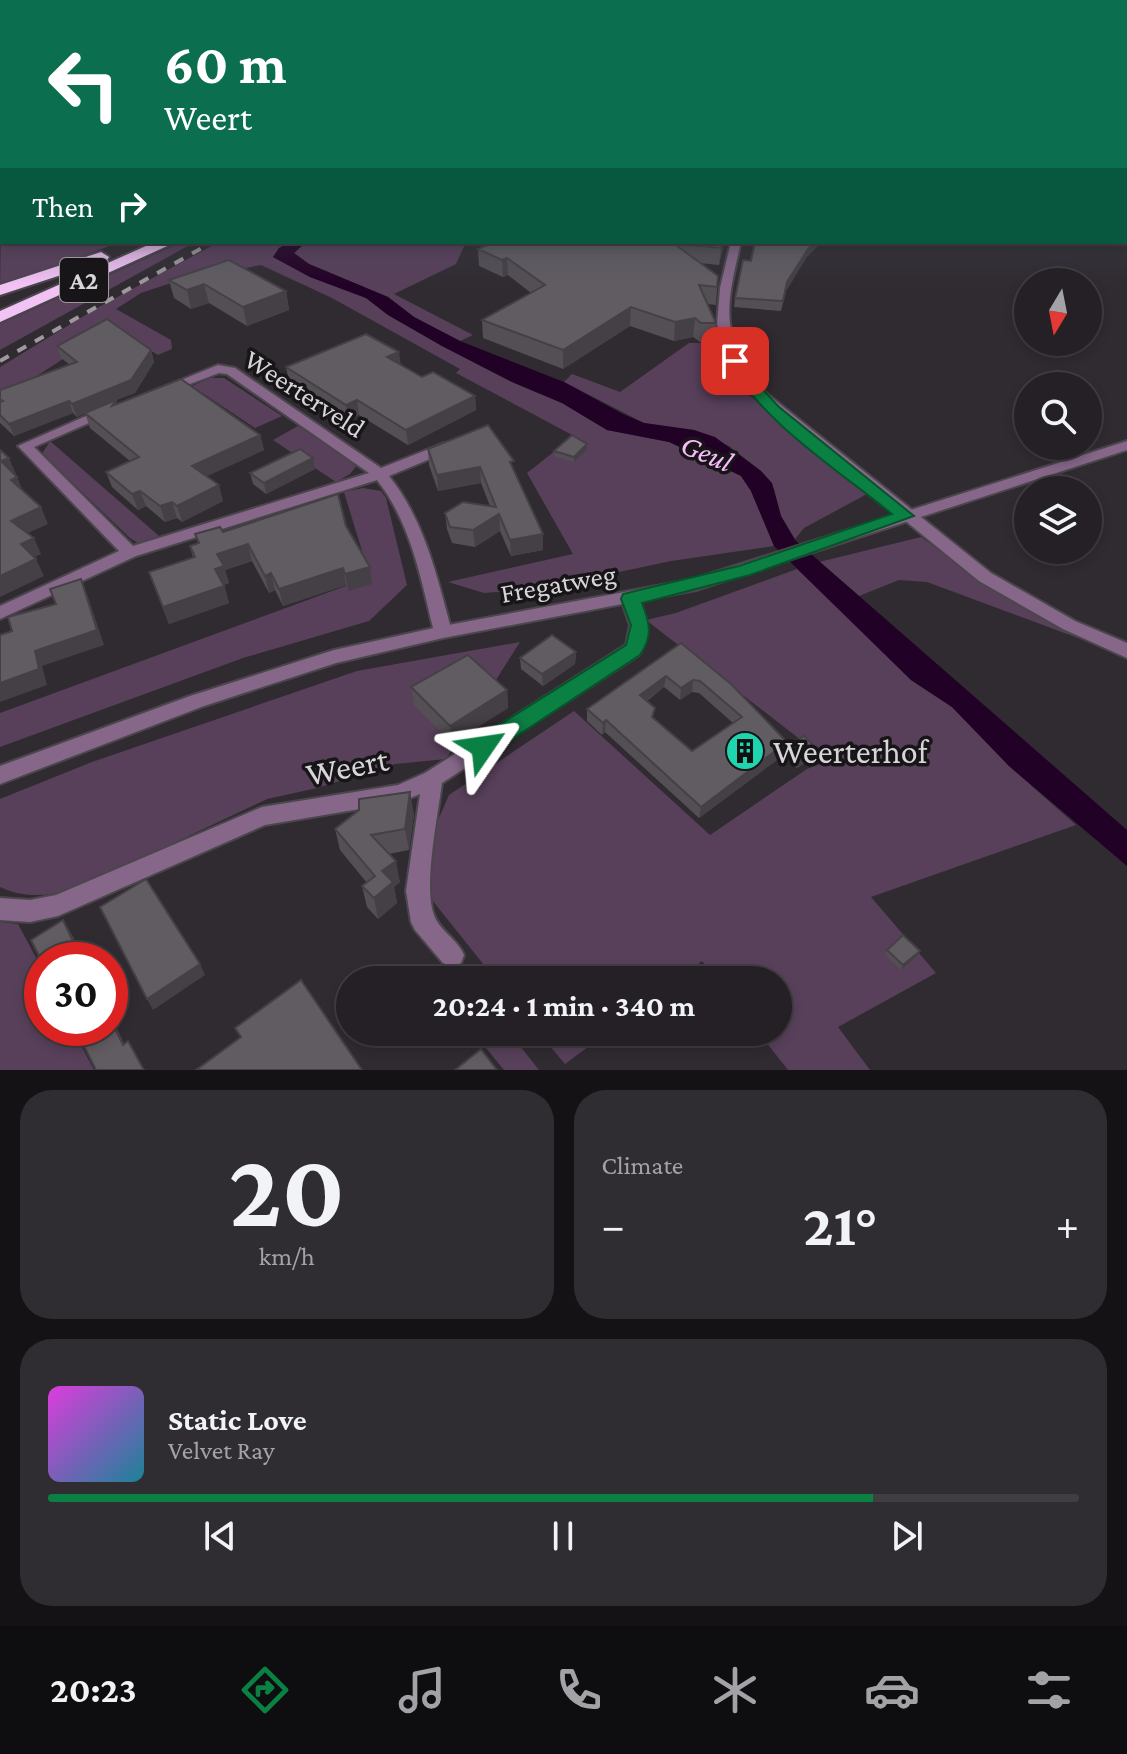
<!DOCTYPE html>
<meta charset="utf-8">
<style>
:root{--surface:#242025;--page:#302d32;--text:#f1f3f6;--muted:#a3a3a7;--line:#413e42;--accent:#0b8043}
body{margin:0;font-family:"Crimson Pro",serif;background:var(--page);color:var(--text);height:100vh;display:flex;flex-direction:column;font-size:30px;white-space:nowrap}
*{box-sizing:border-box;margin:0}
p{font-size:26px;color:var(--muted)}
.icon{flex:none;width:44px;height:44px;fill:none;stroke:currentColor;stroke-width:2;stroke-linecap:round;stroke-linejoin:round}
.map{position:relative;height:1070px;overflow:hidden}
.side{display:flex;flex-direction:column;gap:20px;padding:20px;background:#141214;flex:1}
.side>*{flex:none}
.banner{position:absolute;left:0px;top:0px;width:1128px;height:244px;box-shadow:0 4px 12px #0003,0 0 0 2px var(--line);background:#0b6e4f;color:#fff;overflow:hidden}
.needle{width:52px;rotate:190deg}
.tools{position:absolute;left:1014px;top:268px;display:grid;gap:16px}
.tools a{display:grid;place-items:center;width:88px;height:88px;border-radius:50%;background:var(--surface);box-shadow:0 4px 12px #0003,0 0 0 2px var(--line);font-size:40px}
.speed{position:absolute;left:24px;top:942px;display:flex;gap:16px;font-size:40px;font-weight:700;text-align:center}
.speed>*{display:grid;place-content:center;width:104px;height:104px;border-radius:50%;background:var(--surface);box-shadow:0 4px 12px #0003,0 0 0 2px var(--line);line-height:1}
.speed .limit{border:12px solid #d22;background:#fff;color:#111}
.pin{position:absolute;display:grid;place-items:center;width:68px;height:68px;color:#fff;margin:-34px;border-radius:16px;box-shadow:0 4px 12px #0006}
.me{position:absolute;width:88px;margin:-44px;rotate:58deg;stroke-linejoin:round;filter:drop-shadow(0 0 6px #0008)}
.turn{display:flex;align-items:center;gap:28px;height:168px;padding:0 32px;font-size:36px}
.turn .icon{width:104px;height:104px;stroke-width:2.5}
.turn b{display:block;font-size:56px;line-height:68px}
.then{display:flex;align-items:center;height:76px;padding:0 32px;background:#0003;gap:16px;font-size:30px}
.big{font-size:60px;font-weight:700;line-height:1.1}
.side .tile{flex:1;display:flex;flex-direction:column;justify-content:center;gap:12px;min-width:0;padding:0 28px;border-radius:32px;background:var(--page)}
.side .dial{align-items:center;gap:0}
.dial b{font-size:104px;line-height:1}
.song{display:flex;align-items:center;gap:24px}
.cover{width:96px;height:96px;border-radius:12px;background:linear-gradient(135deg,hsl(300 70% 55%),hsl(190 70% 35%))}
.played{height:8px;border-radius:4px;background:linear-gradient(90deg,var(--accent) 80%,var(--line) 80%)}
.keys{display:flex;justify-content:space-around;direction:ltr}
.heat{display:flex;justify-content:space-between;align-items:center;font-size:44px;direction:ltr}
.side .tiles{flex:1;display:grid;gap:20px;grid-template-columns:1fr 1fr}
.tile:last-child{grid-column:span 2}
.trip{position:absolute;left:336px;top:966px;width:456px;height:80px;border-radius:40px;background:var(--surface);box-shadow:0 4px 12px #0003,0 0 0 2px var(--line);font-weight:700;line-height:80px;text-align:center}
.menu{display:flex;height:128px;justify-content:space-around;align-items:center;background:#0e0d0f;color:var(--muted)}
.menu .icon{width:56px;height:56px}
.menu .selected{color:var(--accent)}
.menu b{font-size:36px;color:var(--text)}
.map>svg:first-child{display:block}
.green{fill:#58405a}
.water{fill:#220126}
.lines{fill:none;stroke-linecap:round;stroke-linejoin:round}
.minor-casing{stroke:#4b464c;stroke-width:4}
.tertiary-casing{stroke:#4b464c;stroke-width:4}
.secondary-casing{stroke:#4b464c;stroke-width:4}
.motorway-casing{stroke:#4b464c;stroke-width:4}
.minor{fill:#866789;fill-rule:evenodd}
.tertiary{fill:#866789;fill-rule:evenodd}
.secondary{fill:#b986bd;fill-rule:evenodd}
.motorway{fill:#f2c2f5;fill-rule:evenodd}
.rail-far1{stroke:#9d999d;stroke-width:3;stroke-dasharray:8 8;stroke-linecap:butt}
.rail{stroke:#9d999d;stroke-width:4;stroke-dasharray:10 10;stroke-linecap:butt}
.wall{fill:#534f54;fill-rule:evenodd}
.shaded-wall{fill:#444045}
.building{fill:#615c62;stroke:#444045;stroke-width:2;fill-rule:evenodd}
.route{fill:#0b8043;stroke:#07532c;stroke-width:2}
.labels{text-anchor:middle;stroke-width:7;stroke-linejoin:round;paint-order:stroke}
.shield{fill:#171517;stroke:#9e9b9e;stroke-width:2}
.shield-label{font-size:26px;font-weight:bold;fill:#d8d5d8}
.street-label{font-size:28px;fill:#d8d5d8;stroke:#171517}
.water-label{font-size:30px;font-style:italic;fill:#f8bafd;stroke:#171517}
.near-poi-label{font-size:34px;fill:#d8d5d8;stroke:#171517;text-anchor:start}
.near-street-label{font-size:34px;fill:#d8d5d8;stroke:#171517}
</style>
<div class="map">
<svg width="1127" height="1070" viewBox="0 0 1127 1070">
<rect width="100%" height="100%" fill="#302b31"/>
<g class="green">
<path d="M2,176V242H120L0,287Z"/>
<path d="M182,242H195L0,350V324Z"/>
<path d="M219,242H290L279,248L273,257L310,277L366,298L388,315L442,346L512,382L562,403L607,430L669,442L727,467L741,476L751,491L774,546L671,561L539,589L484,593L448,582L573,554L527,473L574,436L456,373L460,369L332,298L261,265L174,282L141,293L116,309L171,340L172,349L158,355L112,327L0,400V367L97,308Z"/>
<path d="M306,242H466L456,264L394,294L473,335L460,341L414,317L388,297L309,264L294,253Z"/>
<path d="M689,343H718L748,394L867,494L804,528L795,539L781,516L774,489L761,471L729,446L694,430L644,423L564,382L572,374L620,392Z"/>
<path d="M210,378H224L282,416L255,428L192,386Z"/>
<path d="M298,426L357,465L350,474L336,482L273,440Z"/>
<path d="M50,441L159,536L138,543L130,538L42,454Z"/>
<path d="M363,488L381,491L386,498L407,585L369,621L243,658L0,747V713L370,577L344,492Z"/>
<path d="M921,537L979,580L1113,651L927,582L899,580L859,596L819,562Z"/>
<path d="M797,569L911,680L952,707L1009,766L1076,825L871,897L936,973L838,1027L870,1070H788L758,1032H778V980H717L702,961L677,980H496L432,900L430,859L435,827L449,795L574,711L710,835L807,769L828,761L646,620L676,613Z"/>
<path d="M520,642L446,759L395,764L317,788L267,799L72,891C46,895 25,899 0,887V799L92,762L357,671Z"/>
<path d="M0,922L18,924L42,969V1028H72L94,1070H0Z"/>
<path d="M473,1032H509L539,1070H504Z"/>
<path d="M538,1032H608L565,1064Z"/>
</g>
<path class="water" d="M290,242H306L294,253L309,264L388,297L414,317L460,341L564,382L623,414L644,423L694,430L715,437L761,471L772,483L781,516L795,540L1127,830V866L1009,766L952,707L911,680L774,546L751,491L741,476L669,442L607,430L562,403L512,382L442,346L388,315L366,298L310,277L273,257L279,248Z"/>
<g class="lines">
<defs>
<g id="minor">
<path d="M731,242H741C725,311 719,335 766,393L991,573L1075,621L1127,643V658L1063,629L979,581L756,399L727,357L717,324L720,288Z"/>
<path d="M218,365L235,368L381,468L444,443H454L456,446L454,449L389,476C425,521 437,577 452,632L449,636H437L434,632C421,579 411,523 377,480L136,556L0,619V606L119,551L18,446L102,409H112L114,412L34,447L133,546L369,473L227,374L219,373L166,393L159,389Z"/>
<path d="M630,593L636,595C648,616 652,633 639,655L442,783C438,815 423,887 434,915C439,930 458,940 464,955L461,963L452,967L443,963L415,930L411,922L406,891L420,794L401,802L265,825L58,916L30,922L0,920V898L30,900L56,895L262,807L398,785L425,773L626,645L630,625L621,599L624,595Z"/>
</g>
<path id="tertiary" d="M1127,441V450L696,590L443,638L336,663L204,706L0,784V766L190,696L334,650L443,626L694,579Z"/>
<path id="secondary" d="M2,170V176L0,177V171Z"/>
<g id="motorway">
<path d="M155,242H176L0,322V311Z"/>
<path d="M101,252L109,257L107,260L0,295V285Z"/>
</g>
</defs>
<use href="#minor" class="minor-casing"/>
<use href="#tertiary" class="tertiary-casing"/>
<use href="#secondary" class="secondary-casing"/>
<use href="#motorway" class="motorway-casing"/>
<use href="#minor" class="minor"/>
<use href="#tertiary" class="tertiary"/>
<use href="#secondary" class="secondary"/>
<use href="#motorway" class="motorway"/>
<path class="rail-far1" d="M207,245L212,242"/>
<path class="rail" d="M0,361L211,243"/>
</g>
<g class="wall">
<path d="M480,242H724L719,265L700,263L718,276L716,305L708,304L716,323L714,342H700L693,337L674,341L630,326L563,369L483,338L482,320L531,293L508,275L503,277L479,266L478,249L486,246Z"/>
<path d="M806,258L786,291L781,311L734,307L735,298L751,261Z"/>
<path d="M169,280L286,291L289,310L247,326L209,303L191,309L174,298Z"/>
<path d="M57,346L151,350L154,362L135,393L116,400L117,404L260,435L264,450L207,476L223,501L182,522L177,518L165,522L146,506L138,510L112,487L106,472L130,461L90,428L85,413L77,417L73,413L14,436L0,423V390L70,365L61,358Z"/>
<path d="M400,365L422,377L475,396L476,410L408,445L359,415L349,419L289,381L286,367Z"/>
<path d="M428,449L515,472L543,550L511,556L500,531L475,547L452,543L447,529L445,513L490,506L481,483L438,491L429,465Z"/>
<path d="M587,450L574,462L555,456L554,451Z"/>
<path d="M313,458L315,469L266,494L253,484L250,473Z"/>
<path d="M346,526L372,584L348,591L346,585L283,606L275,590L269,593L252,561L225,570L229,583L224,585L229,603L169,624L149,572L193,558L190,546L198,543L195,534Z"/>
<path d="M681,643L785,754L699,818L605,732L602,735L587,721V709ZM664,687L680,700L692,692L699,693L733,723L692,751L654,719L647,701Z"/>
<path d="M576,652L575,664L543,686L521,669L520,658Z"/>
<path d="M411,687L507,690L508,708L452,743L414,705Z"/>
<path d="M789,745L812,758L797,768L786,757Z"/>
<path d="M414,814L409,850L389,854L400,882L394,887L397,903L378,919L367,907L362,886L367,883L340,850L335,829Z"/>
<path d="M887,950L920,951L917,956L901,970L885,955Z"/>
</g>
<g class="shaded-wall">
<path d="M722,242H724L719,265L721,248Z"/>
<path d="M815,242H822L806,258L786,291L781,311L787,282L808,249Z"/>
<path d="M507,258L508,275L503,277L502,260Z"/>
<path d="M204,284L209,303L191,309L187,290Z"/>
<path d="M286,291L289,310L247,326L243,307Z"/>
<path d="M631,307L630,326L563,369V350Z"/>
<path d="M695,318L693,337L674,341L675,322Z"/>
<path d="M151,350L154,362L135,393L116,400L121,415L112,406L116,401L77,417L72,404Z"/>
<path d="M399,352L401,366L387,357Z"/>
<path d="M475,396L476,410L408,445L406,430Z"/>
<path d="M357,400L359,415L349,419L346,405Z"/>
<path d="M69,401L73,413L14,436L9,424Z"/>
<path d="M260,435L264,450L196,481L192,466Z"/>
<path d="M587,444V450L574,462V457Z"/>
<path d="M9,458L16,474L8,477L1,461Z"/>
<path d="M313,458L315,469L266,494L264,483Z"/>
<path d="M480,467L481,483L438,491L437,475Z"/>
<path d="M17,477L24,493L11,480Z"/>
<path d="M219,485L223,501L182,522L177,506Z"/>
<path d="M140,491L146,506L138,510L132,494Z"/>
<path d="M172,502L177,518L165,522L160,506Z"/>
<path d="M41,507L48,524L19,537L11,521Z"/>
<path d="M499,514L500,531L475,547L473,530Z"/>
<path d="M543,534V550L511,556L510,540Z"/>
<path d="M34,538L41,554L29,560L21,544Z"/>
<path d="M248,544L252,561L225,570L229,583L220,586L215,569L217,554Z"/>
<path d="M36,559L44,576L0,597V576Z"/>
<path d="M370,567L372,584L348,591L345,574Z"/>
<path d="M343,568L346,585L283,606L279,589Z"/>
<path d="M271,573L275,590L269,593L265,576Z"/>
<path d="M81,579L87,594L104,645L42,666L47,685L0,702V683L35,651Z"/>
<path d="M224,586L229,603L169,624L163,607Z"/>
<path d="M576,652L575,664L543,686L542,674Z"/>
<path d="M666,676L664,687L639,706L640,695Z"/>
<path d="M693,680L692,692L680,700L681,688Z"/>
<path d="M507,690L508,708L452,743L450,726Z"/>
<path d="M606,720L605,732L602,735L603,723Z"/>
<path d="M787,742L785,754L699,818L701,807Z"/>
<path d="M815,747L812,758L797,768L800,756Z"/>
<path d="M410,792L414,814L409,850L405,829Z"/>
<path d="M396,861L400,882L394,887L397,903L378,919L374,898L382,871Z"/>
<path d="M63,920L74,938L84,960H82Z"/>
<path d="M920,951L917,956L901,970L903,965Z"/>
<path d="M200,964L205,975L153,1010L147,999Z"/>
<path d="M110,1013L133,1062L123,1045L110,1018Z"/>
</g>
<g class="building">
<path d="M489,242H722L721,248L673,243L718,276L717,287L699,285L716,323H701L695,318L675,322L631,307L563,350L482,320L545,285L507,258L502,260L478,249L492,243Z"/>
<path d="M755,242H815L808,249L787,282L783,301L735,298L743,260L751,261Z"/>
<path d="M229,260L286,291L243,307L204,284L187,290L169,280Z"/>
<path d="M107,319L151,350L131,380L72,404L69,401L9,424L0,415V402L3,401L0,399V390L77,362L57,346Z"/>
<path d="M366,334L399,352L387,357L422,377L433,372L475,396L406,430L357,400L346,405L286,367Z"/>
<path d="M181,379L260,435L192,466L219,485L177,506L172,502L160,506L140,491L132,494L106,472L139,457L85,413L116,400L112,406Z"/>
<path d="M488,425L514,461L510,462L543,534L510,540L499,514L473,530L450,527L445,513L463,502L496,507L480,467L437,475L428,449Z"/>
<path d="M572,435L587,444L574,457L554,451Z"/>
<path d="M300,449L313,458L264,483L250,473Z"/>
<path d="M0,450L9,458L1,461L17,477L11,480L41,507L11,521L34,538L21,544L36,559L0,576Z"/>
<path d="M338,494L346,526L370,567L345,574L343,568L279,589L271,573L265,576L248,544L217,554L224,566L215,569L224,586L163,607L149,572L195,557L190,546L199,543L195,534L220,527L223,532Z"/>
<path d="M81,579L97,630L35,651L39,669L0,683V635L12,631L8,617L56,604L50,589Z"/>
<path d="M552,635L576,652L542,674L520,658Z"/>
<path d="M681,643L731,684L787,742L701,807L606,720L603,723L587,709ZM666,676L681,688L693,680L700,681L742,717L692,751L652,717L655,708L640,695Z"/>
<path d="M468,655L507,690L450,726L411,687Z"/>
<path d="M804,736L815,747L800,756L789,745Z"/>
<path d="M410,792L405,829L371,835L396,861L382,871L393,882L374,898L362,886L375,876L335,829L359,810V799Z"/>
<path d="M146,879L200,964L147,999L100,907Z"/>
<path d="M63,920L82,960H42V962L31,940Z"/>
<path d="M903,935L920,951L903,965L887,950Z"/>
<path d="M301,980L362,1070H196L241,1037L235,1028Z"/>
<path d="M110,1018L123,1045L128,1041L144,1070H96L75,1028H110Z"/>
<path d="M481,1049L497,1070H455Z"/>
</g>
<linearGradient id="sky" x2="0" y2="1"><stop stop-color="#1a181b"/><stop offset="0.47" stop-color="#484a5a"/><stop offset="1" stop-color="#484a5a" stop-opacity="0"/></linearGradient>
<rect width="1127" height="285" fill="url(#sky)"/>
<path class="route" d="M730,358H740L752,378L779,407L914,516L750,575L642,603C650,624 653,636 640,655L491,753H475L472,747L475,740L626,645L631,625L621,599L623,594L739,566L892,514C838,470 762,422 728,361Z"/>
<defs>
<symbol id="building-disc" viewBox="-11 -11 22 22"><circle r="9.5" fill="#1fd5b0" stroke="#171517"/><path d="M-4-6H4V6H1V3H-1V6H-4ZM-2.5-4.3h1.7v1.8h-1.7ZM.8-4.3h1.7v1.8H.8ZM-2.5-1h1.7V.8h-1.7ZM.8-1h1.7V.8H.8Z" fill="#111"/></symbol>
</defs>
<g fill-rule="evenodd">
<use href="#building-disc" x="723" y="729" width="44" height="44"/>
</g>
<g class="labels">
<rect class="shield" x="60" y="258" width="48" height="44" rx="6"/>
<g class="shield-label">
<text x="84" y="289">A2</text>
</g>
<g class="street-label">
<text transform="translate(305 393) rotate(33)" y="10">Weerterveld</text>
<text transform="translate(558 583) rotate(-10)" y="10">Fregatweg</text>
</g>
<g class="water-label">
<text transform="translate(707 453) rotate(23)" y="10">Geul</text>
</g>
<g class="near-poi-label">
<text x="773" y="763">Weerterhof</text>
</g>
<g class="near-street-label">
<text transform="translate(347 766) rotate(-11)" y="12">Weert</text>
</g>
</g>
</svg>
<div class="tools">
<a><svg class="needle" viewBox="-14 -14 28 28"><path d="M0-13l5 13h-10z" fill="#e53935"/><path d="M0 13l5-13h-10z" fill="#a3a3a7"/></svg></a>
<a><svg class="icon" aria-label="search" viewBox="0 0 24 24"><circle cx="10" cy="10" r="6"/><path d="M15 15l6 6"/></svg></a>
<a><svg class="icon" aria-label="layers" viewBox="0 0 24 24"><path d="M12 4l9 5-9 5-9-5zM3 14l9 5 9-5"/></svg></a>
</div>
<div class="speed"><div class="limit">30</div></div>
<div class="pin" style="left:735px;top:361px;background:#d93025"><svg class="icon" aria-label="arrive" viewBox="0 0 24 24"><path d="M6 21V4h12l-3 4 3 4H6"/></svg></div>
<svg class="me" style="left:483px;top:747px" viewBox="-20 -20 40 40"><path d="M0-17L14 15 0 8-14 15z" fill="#0b8043" stroke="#fff" stroke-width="4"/></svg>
<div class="trip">20:24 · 1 min · 340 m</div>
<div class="banner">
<div class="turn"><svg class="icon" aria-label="left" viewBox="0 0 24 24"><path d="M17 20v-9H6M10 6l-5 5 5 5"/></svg><div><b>60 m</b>Weert</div></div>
<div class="then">Then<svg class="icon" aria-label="right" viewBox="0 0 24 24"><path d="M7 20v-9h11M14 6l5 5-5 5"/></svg></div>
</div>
</div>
<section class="side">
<div class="tiles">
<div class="tile dial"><b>20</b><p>km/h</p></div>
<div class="tile"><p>Climate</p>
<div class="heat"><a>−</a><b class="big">21°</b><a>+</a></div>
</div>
<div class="tile">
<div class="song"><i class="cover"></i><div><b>Static Love</b><p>Velvet Ray</p></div></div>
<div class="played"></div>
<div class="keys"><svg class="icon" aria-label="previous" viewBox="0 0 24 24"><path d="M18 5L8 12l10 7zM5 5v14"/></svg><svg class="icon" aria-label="pause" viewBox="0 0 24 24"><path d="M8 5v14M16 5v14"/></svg><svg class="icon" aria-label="next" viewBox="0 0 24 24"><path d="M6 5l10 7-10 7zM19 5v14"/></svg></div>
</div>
</div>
</section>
<nav class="menu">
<b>20:23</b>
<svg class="icon selected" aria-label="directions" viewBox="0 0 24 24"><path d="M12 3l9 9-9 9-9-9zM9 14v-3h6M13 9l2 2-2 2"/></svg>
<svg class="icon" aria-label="music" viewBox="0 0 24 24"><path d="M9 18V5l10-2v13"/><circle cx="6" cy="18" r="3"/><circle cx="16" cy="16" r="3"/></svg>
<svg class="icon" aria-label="phone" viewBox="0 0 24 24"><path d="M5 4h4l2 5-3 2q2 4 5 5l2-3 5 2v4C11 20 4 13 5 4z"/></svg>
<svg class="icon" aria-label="climate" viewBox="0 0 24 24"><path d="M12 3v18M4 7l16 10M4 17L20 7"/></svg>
<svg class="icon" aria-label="car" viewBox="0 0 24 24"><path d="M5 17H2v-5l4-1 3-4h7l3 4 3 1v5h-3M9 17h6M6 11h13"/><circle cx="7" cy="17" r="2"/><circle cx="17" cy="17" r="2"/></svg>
<svg class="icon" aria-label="filters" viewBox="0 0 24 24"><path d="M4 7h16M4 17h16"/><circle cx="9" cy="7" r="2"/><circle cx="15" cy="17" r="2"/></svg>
</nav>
